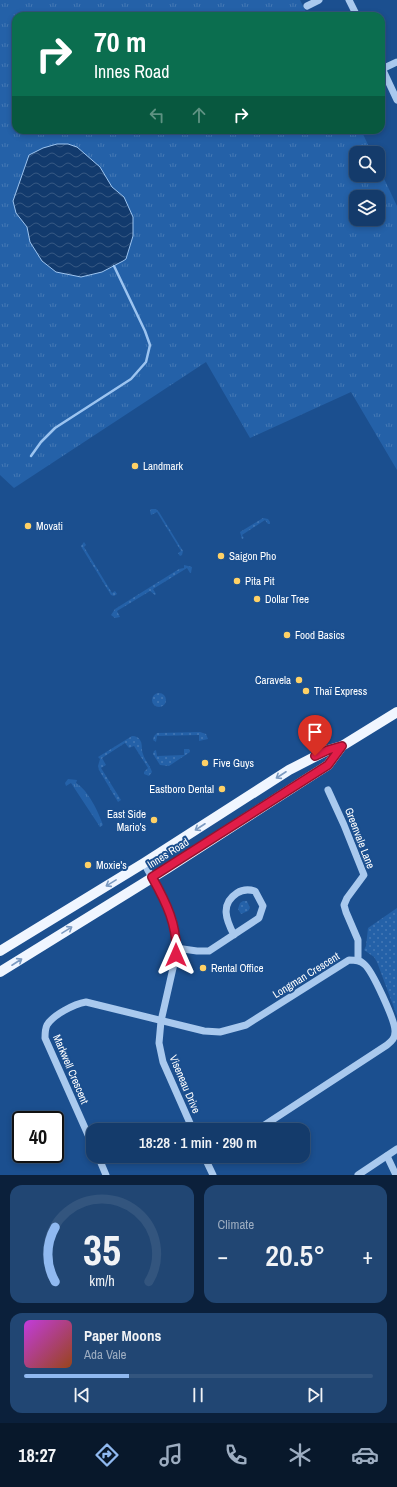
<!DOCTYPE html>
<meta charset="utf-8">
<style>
:root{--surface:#143b6b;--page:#214673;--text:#f1f3f6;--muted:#9dadc1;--line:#33557e;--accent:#90b9f0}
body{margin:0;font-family:"Archivo Narrow",sans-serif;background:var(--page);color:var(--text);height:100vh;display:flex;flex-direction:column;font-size:15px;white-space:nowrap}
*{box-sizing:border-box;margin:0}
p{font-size:13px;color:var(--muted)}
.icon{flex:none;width:22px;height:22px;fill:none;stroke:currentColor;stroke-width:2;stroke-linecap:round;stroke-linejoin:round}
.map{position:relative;height:1175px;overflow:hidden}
.side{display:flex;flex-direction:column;gap:10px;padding:10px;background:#0b203b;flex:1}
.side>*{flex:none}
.top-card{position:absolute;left:12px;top:12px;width:373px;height:122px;border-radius:12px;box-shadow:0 2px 6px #0003,0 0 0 1px var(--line);background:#0b6e4f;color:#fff;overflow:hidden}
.buttons{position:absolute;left:349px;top:146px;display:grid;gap:8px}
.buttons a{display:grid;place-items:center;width:36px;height:36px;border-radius:8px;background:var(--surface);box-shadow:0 2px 6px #0003,0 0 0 1px var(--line);font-size:20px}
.speed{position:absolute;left:12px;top:1111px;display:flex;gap:8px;font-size:20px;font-weight:700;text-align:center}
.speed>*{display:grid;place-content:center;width:52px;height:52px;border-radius:50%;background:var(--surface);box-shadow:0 2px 6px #0003,0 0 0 1px var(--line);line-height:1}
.speed .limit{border:2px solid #111;border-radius:6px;background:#fff;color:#111}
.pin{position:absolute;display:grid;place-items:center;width:34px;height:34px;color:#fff;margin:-41px -17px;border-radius:50% 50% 50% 0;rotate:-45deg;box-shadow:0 0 4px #0007}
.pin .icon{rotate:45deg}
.me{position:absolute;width:44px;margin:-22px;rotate:0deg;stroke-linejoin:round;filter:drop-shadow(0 0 3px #0008)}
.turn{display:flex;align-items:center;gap:14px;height:84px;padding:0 16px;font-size:18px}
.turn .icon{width:52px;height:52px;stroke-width:2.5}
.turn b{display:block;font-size:28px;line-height:34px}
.lanes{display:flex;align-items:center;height:38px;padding:0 16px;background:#0003;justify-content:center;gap:20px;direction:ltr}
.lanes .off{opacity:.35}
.big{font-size:30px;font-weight:600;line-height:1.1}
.side .tile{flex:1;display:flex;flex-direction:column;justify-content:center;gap:6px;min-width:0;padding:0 14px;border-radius:12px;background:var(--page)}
.side .dial{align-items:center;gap:0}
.dial svg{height:104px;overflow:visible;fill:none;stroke:var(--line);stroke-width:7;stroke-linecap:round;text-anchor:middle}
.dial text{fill:var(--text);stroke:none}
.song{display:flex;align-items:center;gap:12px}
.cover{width:48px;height:48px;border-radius:6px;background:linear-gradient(135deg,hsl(290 70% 55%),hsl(20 70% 35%))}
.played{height:4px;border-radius:2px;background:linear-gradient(90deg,var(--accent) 30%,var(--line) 30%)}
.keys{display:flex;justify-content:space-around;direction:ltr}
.heat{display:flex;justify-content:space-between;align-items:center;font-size:22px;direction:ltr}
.side .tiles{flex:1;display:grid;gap:10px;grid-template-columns:1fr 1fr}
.tile:last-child{grid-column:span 2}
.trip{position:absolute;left:86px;top:1123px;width:224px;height:40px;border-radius:12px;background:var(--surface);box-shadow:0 2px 6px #0003,0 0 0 1px var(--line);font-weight:600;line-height:40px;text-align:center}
.tab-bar{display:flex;height:64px;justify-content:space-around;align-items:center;background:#08182b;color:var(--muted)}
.tab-bar .icon{width:28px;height:28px}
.tab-bar .on{color:var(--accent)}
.tab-bar b{font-size:18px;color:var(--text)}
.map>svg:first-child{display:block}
.grass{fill:url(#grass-tufts);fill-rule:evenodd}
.park{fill:url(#park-dots)}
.water{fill:url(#water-waves);stroke:#9cc4f0}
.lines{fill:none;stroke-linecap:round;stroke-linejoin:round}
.stream{stroke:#9cc4f0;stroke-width:2.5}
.minor{stroke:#a9c9ee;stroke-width:7}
.major{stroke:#f0f6ff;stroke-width:10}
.oneway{stroke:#7b9ac1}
.route-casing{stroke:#92132f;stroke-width:10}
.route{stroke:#e11d48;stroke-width:7}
.poi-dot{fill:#ffd166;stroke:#1b4f8f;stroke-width:1.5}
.labels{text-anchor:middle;stroke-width:4;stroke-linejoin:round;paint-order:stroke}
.poi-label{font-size:11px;fill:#fff;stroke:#1b4f8f;text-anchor:start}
.street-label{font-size:11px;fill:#fff;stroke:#1b4f8f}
</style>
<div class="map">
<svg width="397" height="1175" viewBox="0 0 397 1175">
<defs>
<pattern id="grass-tufts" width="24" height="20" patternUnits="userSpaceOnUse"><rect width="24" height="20" fill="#2461a8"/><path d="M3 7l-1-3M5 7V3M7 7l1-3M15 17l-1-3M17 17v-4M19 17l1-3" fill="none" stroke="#4579b5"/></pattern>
<pattern id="park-dots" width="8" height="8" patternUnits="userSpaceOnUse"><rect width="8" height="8" fill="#2461a8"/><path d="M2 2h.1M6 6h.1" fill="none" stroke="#4579b5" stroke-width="1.8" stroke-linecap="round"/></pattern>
<pattern id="water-waves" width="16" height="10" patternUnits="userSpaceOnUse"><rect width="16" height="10" fill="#123a6d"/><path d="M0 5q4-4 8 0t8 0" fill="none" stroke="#365883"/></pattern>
</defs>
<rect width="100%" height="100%" fill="#1b4f8f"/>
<g class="grass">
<path d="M0,0H300L308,16H16V130H361L372,153H356V175H378V166L397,206V470L351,392L250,438L206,362L14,488L0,475ZM356,197H378V219H356Z"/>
<path d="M68,779L77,780L76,783C89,791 98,812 103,825L100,827L71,783L66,786L65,783Z"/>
</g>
<g class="park">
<path d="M151,509H156L159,512L183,551L182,555L180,556L178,553L181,551L157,512L151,515L150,511Z"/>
<path d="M263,518L268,519L270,522V524H268L265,520L242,535L244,538L242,539L240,532Z"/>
<path d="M84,542L86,545L84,547L112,593L115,591L117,594L114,596L111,595L82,548L81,546Z"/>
<path d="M184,565L192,567L191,573H190L187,568L153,589L156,594L155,595L150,591L117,611L120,617L115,618L111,615L115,609L179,569L184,568Z"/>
<circle cx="159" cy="700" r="7"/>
<path d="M200,732L206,734L208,739L199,741V735L157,736L156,742L153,740L154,736L157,733Z"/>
<path d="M132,736C136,736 138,737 140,740C143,745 141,749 143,754C145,761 150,765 152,772L149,776L144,774V772L148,768L134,746L129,748L125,743L102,758L106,765L101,768L121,800L118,802L99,770L98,766L100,759L98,757Z"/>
<path d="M184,749H189L190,752L169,766L160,765L153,754L154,751L156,750L157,756L184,755Z"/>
<path d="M243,901H247L250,908L248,911L241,914L238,909L240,903Z"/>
<path d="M397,908V1016L377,962L374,957L364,950L366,946L368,928Z"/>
</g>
<path class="water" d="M57,144H68L77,147L100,167L112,187L124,197L133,217V236L126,259L123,261L102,272L81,277L56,272L42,261L30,242L27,227L16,213L13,201L29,155L43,148Z"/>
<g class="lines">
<path class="stream" d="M31,456L41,442L55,428L131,379L146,362L150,345L145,331L114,266"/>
<g class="minor">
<path d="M349,0L357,16"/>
<path d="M307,6L319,0"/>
<path d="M381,66L397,100"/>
<path d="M382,69L397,62"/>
<path d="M328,790L344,825L364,875L347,898L344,905L346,912L358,940V960"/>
<path d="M144,863L166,903L173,921L176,934V955L161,1021L159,1043L163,1062L193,1130"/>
<path d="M176,948L197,951H209L259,918L263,906L255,891C248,889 243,889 237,893C220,904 226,920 234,935"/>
<path d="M93,1146L45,1038C45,1033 45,1029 47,1025C53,1015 74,1004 86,1002L204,1031L220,1032L246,1025L349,960C355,960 360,960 364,964C372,970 396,1022 395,1032C395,1038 392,1041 387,1045L257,1130"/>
<path d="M98,1156L106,1175"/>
<path d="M204,1156L213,1175"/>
<path d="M387,1156L396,1175"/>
<path d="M358,1175L397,1149"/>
</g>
<g class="major">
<path d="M0,951L144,863L289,770L328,750L342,746L397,712"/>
<path d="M0,972L168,868L328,765L342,746"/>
</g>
</g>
<defs><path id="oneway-shaft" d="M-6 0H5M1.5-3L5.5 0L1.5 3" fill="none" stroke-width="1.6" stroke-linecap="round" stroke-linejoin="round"/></defs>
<g class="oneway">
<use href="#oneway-shaft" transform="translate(281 775) rotate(147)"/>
<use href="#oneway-shaft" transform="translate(200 827) rotate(147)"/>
<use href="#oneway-shaft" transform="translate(111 883) rotate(149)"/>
<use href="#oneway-shaft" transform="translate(67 930) rotate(-32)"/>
<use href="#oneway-shaft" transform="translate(17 962) rotate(-33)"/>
</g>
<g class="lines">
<defs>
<path id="route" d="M176,955C178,926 166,902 152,877L328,765L342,746L328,750L315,756"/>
</defs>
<use href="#route" class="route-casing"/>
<use href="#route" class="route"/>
</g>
<g class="poi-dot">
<circle cx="135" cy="466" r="4"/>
<circle cx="28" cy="526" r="4"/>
<circle cx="221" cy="556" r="4"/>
<circle cx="237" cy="581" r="4"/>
<circle cx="257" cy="599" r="4"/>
<circle cx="287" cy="635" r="4"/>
<circle cx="299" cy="680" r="4"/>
<circle cx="306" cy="691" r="4"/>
<circle cx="205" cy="763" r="4"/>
<circle cx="222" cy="789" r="4"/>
<circle cx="154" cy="820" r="4"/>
<circle cx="88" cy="865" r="4"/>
<circle cx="203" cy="968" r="4"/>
</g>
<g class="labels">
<g class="poi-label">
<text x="143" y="470">Landmark</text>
<text x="36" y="530">Movati</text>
<text x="229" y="560">Saigon Pho</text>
<text x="245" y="585">Pita Pit</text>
<text x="265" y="603">Dollar Tree</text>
<text x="295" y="639">Food Basics</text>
<text x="291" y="684" text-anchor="end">Caravela</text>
<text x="314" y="695">Thaï Express</text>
<text x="213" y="767">Five Guys</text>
<text x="214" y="793" text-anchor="end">Eastboro Dental</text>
<text x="146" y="818" text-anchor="end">East Side<tspan x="146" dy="13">Mario's</tspan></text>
<text x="96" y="869">Moxie's</text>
<text x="211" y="972">Rental Office</text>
</g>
<g class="street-label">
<text transform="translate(360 838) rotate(69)" y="4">Greenvale Lane</text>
<text transform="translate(168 853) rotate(-32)" y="4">Innes Road</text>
<text transform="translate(306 975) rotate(-32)" y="4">Longman Crescent</text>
<text transform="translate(71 1069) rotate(67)" y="4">Markwell Crescent</text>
<text transform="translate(185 1084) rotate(67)" y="4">Viseneau Drive</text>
</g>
</g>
</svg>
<div class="buttons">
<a><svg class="icon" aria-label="search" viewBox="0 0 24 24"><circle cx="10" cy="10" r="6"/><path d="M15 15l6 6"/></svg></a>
<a><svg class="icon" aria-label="layers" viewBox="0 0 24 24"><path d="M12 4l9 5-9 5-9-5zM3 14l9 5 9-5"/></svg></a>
</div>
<div class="speed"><div class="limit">40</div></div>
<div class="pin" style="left:315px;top:756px;background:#d93025"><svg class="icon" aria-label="arrive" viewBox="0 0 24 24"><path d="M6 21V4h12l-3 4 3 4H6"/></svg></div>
<svg class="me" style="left:176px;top:955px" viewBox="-20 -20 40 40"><path d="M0-17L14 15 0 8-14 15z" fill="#e11d48" stroke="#fff" stroke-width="4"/></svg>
<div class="trip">18:28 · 1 min · 290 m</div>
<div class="top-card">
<div class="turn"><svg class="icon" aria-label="right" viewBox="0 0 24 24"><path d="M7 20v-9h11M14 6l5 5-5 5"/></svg><div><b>70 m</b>Innes Road</div></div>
<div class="lanes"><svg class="icon off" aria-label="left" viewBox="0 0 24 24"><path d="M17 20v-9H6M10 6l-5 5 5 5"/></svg><svg class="icon off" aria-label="ahead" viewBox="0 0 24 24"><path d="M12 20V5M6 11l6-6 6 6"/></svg><svg class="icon" aria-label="right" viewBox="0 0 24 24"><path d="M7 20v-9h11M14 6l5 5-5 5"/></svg></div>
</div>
</div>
<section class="side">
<div class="tiles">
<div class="tile dial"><svg viewBox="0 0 100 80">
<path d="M14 69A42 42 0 1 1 86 69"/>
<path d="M14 69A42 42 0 0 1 14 27" stroke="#90b9f0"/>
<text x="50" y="56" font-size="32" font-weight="700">35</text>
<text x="50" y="72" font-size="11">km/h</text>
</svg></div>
<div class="tile"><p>Climate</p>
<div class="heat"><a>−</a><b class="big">20.5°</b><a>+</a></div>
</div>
<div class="tile">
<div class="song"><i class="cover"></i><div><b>Paper Moons</b><p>Ada Vale</p></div></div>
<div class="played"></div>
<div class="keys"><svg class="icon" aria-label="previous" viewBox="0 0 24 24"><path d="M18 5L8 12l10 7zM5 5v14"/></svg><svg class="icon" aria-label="pause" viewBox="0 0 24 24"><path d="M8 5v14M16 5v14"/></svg><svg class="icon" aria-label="next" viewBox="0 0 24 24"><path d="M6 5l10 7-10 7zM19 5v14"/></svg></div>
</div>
</div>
</section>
<nav class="tab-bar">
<b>18:27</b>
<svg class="icon on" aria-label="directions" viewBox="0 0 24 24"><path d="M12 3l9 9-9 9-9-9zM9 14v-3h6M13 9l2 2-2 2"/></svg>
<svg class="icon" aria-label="music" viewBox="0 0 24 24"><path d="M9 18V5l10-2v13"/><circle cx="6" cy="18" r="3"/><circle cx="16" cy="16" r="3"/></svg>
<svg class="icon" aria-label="phone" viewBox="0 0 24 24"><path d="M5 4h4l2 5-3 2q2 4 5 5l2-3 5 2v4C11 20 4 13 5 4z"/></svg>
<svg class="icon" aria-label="climate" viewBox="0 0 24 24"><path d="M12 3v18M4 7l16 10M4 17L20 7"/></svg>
<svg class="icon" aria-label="car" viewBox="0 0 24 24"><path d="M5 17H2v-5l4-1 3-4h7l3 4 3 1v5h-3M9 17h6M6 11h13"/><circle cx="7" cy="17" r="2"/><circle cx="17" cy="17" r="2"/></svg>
</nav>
